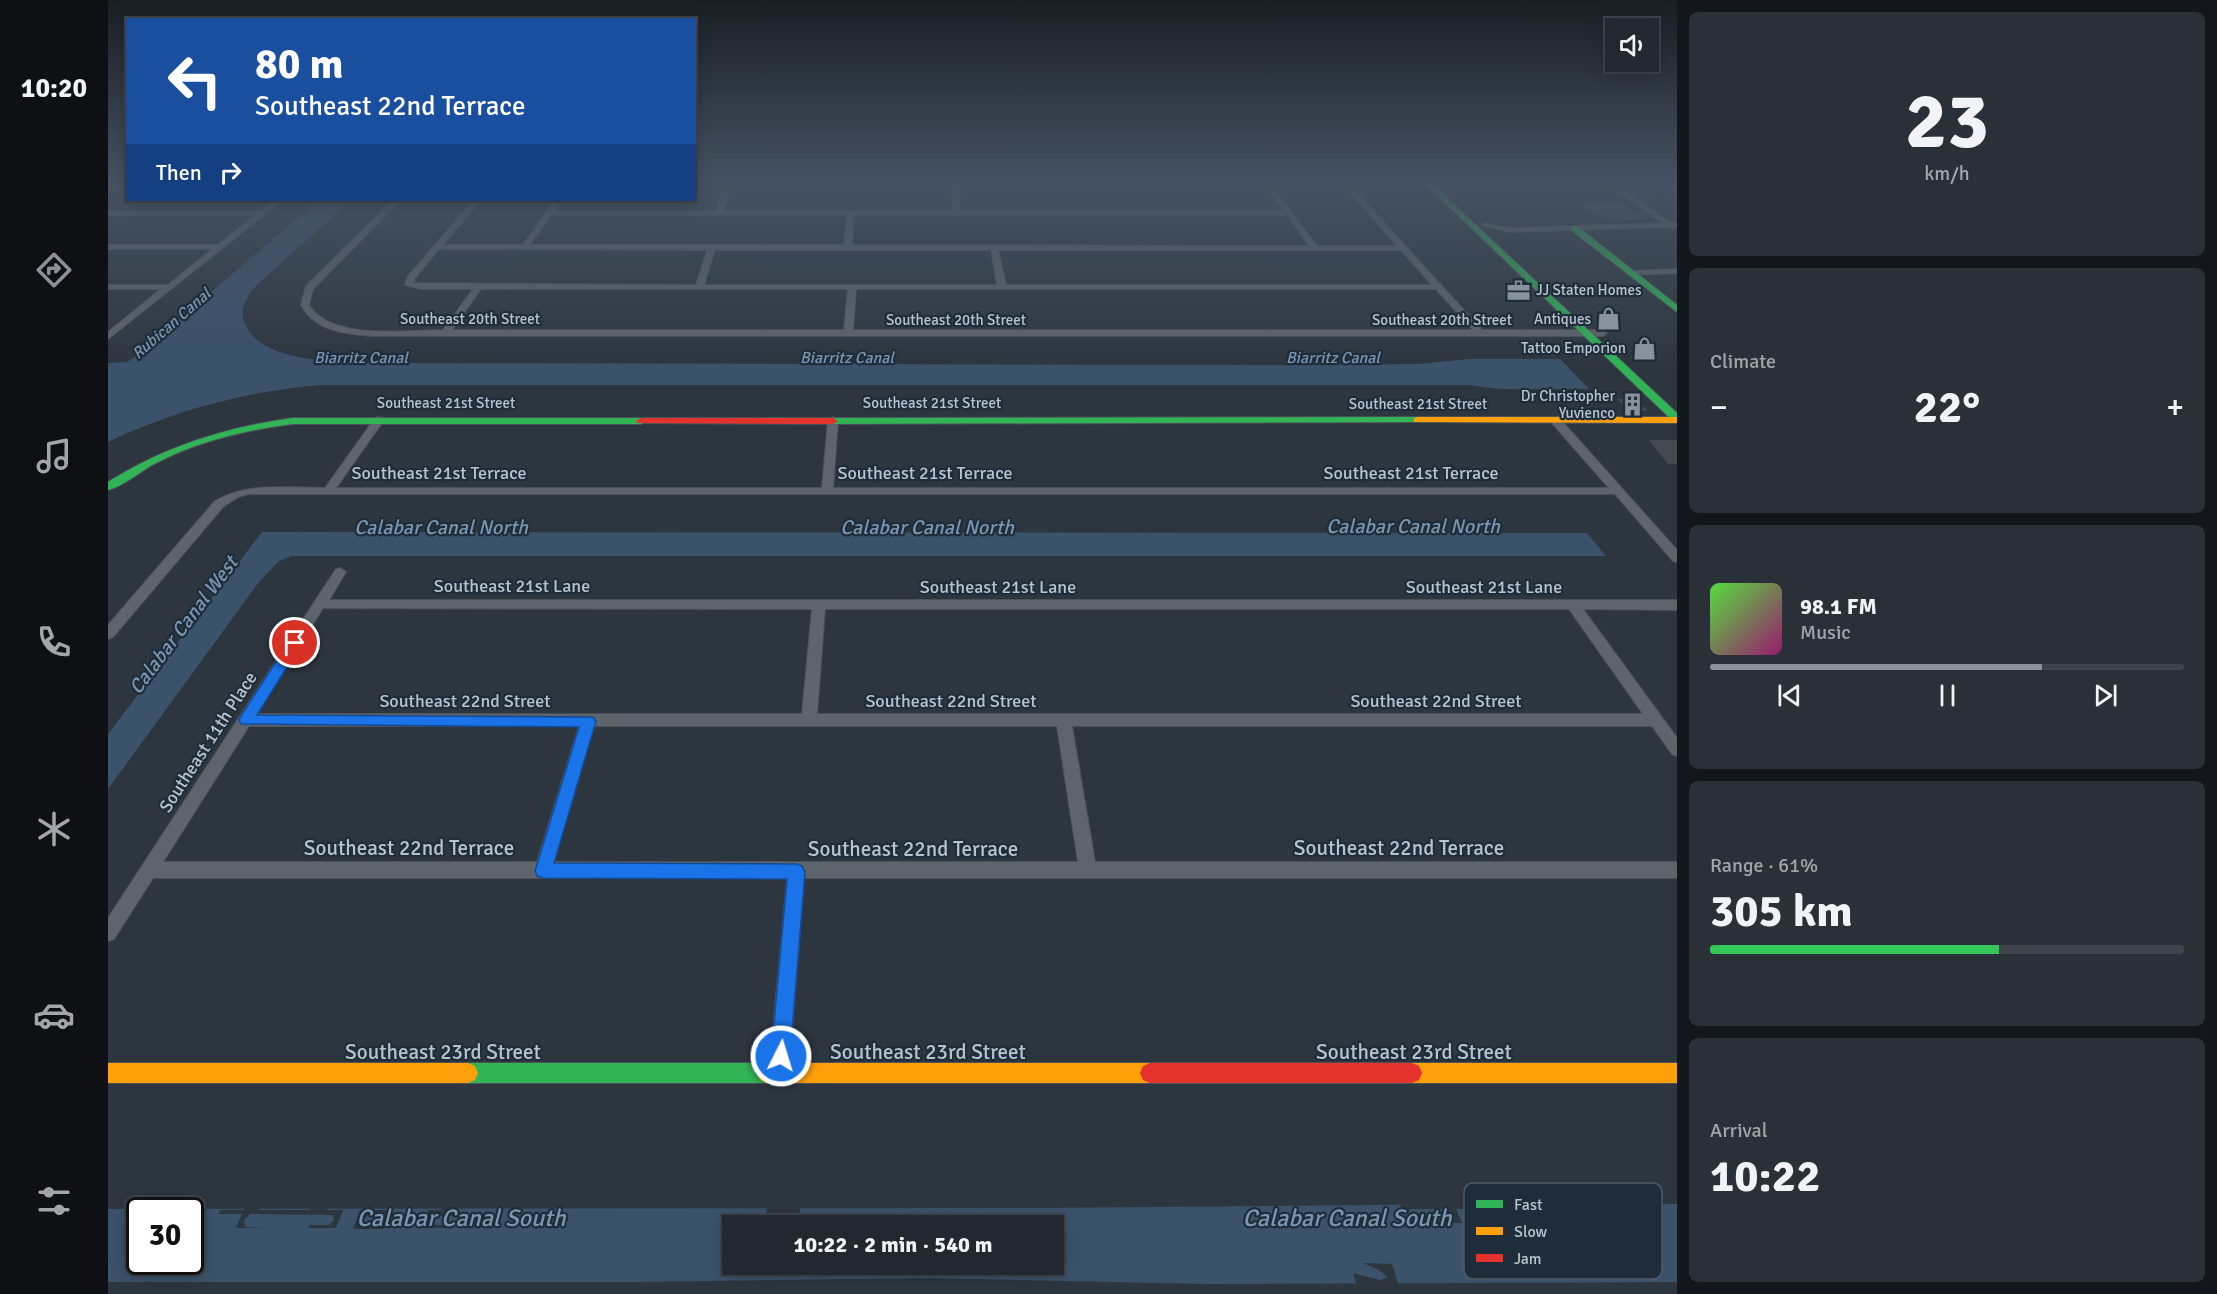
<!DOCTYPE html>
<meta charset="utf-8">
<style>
:root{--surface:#22282f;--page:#2a3037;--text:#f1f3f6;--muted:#a2a6aa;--line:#3f444b;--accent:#8c9099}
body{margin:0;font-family:Signika,sans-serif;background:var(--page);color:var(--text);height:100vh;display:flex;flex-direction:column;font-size:22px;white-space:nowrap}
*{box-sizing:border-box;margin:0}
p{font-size:20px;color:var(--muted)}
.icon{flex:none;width:33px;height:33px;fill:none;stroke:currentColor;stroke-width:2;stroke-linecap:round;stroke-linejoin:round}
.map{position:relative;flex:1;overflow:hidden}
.details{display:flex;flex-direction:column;gap:12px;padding:12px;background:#13161a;width:540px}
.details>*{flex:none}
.guide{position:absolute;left:18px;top:18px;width:570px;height:183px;border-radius:0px;box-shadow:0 3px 15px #0003,0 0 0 2px var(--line);background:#1a4fa0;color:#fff;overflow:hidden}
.controls{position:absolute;left:1497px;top:18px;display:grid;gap:12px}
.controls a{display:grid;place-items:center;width:54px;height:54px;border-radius:0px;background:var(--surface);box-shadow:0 3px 15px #0003,0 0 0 2px var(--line);font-size:30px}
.speed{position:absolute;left:18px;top:1197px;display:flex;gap:12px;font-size:30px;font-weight:700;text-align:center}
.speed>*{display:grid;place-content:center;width:78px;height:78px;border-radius:50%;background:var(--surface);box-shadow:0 3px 15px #0003,0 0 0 2px var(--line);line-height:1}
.speed .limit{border:3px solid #111;border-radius:9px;background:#fff;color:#111}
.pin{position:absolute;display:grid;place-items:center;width:51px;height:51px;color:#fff;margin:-26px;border:3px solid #fff;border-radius:50%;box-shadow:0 2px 6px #0007}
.me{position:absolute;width:66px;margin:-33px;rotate:5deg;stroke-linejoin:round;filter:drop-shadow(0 0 4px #0008)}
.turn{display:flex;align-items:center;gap:21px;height:126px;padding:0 30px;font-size:27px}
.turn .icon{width:78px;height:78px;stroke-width:2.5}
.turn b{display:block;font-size:42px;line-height:51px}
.then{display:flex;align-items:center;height:57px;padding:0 30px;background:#0003;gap:12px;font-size:22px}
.big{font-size:45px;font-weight:700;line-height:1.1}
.details .card{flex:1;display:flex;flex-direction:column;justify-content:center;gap:9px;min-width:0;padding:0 21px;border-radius:9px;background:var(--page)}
.details .dial{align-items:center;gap:0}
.dial b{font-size:78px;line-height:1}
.song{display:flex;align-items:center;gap:18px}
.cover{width:72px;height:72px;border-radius:9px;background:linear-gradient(135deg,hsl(110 70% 55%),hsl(320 70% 35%))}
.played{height:6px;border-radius:3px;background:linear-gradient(90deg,var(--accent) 70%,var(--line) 70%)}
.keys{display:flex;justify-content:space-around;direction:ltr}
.heat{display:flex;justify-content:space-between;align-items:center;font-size:33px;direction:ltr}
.charge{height:9px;border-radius:4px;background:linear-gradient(90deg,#34c759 61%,var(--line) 0)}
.trip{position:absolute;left:614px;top:1215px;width:342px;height:60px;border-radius:0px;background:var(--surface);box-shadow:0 3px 15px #0003,0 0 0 2px var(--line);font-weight:700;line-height:60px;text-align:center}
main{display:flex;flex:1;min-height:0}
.tabs{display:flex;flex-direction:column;width:108px;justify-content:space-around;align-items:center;background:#0e1013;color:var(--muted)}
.tabs .icon{width:42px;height:42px}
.tabs .current{color:var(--accent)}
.tabs b{font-size:27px;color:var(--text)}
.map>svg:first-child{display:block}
.water{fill:#3b526b;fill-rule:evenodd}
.pier{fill:#2d363f}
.building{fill:#434a52}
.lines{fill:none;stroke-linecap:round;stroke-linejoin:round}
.street-casing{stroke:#4c5259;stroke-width:2}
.fast-casing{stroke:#4c5259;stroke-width:2}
.slow-casing{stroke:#4c5259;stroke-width:2}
.jam-casing{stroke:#4c5259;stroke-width:2}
.street{fill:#5e646c;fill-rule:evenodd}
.fast{fill:#30b455;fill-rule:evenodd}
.slow{fill:#ff9f0a;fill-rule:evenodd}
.jam{fill:#e5322d;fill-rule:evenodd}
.route{fill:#1a73e8;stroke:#114b97;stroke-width:1.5}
.labels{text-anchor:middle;stroke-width:4.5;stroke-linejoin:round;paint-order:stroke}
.far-poi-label{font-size:15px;fill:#b9c3ce;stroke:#1f2d3b;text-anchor:end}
.far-street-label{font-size:15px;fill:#b9c3ce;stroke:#1f2d3b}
.far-water-label{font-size:16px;font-style:italic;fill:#7896b2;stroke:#1f2d3b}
.street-label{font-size:18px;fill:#b9c3ce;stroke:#1f2d3b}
.water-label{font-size:20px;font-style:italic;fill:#7896b2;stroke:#1f2d3b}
.near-street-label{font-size:21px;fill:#b9c3ce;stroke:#1f2d3b}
.near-water-label{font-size:24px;font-style:italic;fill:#7896b2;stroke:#1f2d3b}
.key{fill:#1f2d3b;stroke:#4d5a67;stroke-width:1.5}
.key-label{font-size:16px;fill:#b9c3ce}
</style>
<main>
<nav class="tabs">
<b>10:20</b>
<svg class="icon current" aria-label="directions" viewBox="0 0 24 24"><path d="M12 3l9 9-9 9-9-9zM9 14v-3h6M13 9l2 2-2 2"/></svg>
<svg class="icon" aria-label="music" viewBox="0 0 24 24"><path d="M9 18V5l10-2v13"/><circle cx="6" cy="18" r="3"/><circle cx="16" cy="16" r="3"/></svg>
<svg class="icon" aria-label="phone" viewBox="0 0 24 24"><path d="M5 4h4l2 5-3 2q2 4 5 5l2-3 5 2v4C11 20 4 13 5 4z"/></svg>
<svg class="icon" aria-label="climate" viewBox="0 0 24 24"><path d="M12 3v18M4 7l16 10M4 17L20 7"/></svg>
<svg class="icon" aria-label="car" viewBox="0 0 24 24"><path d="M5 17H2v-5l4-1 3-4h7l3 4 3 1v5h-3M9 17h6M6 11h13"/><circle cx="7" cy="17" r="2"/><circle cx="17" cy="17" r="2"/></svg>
<svg class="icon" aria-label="filters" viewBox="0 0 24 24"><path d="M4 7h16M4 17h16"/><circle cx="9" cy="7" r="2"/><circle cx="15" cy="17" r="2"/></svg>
</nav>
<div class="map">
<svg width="1569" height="1294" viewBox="0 0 1569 1294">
<rect width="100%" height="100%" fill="#2d363f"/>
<g class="water">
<path d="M211,200H243L151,283C140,294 130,308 137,324C156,369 255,362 296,363L1175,365L1309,364L1361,359H1452L1481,389H1391L1361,385H213C139,391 67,410 0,442V363L19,362L27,357Z"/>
<path d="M154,532L1479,533L1498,556H184L171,561L151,582L0,789V734Z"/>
<path d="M1486,1203L1569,1204V1282L1099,1284L819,1278L529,1282H0V1209L928,1208ZM32,1210H82V1262H32ZM624,1226H945V1264H624Z"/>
</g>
<g class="pier">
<path d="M1327,1201L1328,1204H1357L1359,1209H1348L1354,1223H1328L1327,1221L1340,1220L1336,1209H1294L1292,1205Z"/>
<path d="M659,1206H692L691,1225H679L684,1220L678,1215H658Z"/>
<path d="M138,1207H152L151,1210H201L202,1207H220L219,1210H235L228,1228H200L202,1225H221L226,1220L224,1215L142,1214L136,1220L137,1227L159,1228H128L134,1214H110L112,1210H136Z"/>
<path d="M334,1207H350L347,1216H331L325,1221L328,1225H346L345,1228H314L320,1210H333Z"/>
<path d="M252,1210H282L280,1214H262L254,1220L258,1226H277L276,1229H245Z"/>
<path d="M1255,1263L1284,1264L1290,1284L1249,1286L1245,1273L1272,1280L1280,1277L1269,1269Z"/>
</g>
<g class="building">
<path d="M1517,204L1542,220L1501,221L1470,205Z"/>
<path d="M1509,399H1527L1540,411L1520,409Z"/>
<path d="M1541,440H1569V464H1560Z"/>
</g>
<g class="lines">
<defs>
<g id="street">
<path d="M618,184H624L615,211H846L843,184H849L853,211H1176L1157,184H1163L1209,246H1289L1235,184H1241L1374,330H1495L1499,333L1495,336H266C238,334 208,332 193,305L198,286L285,200H293L205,289L201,305C223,341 299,330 335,330L365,289H314L297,285L300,276L366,200H373L335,245H415L447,200H454L446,211H608ZM443,215H739L736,245H422ZM746,215H1179L1201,246L744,245ZM331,249L599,250L588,285L306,283L307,278ZM607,250H883L889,285H596ZM890,250H1293L1324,285H898ZM373,289H740L736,330H344ZM748,289H1328L1365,330H745Z"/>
<path d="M1499,184H1506L1512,188L1569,187V191L1518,192L1564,223H1569V227L1565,229L1561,227L1401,232L1373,225L1377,223L1401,228L1555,223Z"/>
<path d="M167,200H175L0,339V332L53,289H0V285H60L104,249H0V245H110L147,215H0V211H153Z"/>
<path d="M1569,269V273L1523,275L1519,273L1523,271Z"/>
<path d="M271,417L276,420L228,488H714L720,420L725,417L730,420L725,488H1501L1444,423V419H1452L1569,550V562L1565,561L1507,494H140L130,497L115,507L5,637L0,639V625L107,501C140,482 179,488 217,488L267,418Z"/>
<path d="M232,568L238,572L221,600H1569V610L1475,609L1569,738V756L1564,754L1544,726H964L987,862H1569V878H696L681,1073L678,1080L671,1083L664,1080L661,1073L679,878H45L6,939L0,941V918L228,569ZM215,608L704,609L694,714H148ZM717,609H1461L1535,714H709ZM141,726H471L429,862H55ZM486,726H949L970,862H446Z"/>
</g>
<g id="fast">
<path d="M1317,184H1324L1569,413V422L1565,421Z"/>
<path d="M1463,226H1469L1569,305V312L1463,230Z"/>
<path d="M1310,417L1314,418V422L725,424L720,421L725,418Z"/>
<path d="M185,418H533L538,421L533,424H185C137,430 91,441 48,463C32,471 17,486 0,490V482C57,446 118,427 185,418Z"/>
<path d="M360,1063H659L666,1066L669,1073L666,1080L659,1083H360L353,1080L350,1073L353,1066Z"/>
</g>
<g id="slow">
<path d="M1310,417H1569V423L1306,422V418Z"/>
<path d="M0,1063H360L367,1066L370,1073L367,1080L360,1083H0Z"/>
<path d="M659,1063H1042L1049,1066L1052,1073L1049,1080L1042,1083H659L652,1080L649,1073L652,1066Z"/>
<path d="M1304,1063H1569V1083H1304L1297,1080L1294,1073L1297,1066Z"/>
</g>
<g id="jam">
<path d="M8,184H16L0,193V188Z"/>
<path d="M533,418H725L730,421L725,424L529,423L528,421Z"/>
<path d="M1042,1063H1304L1311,1066L1314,1073L1311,1080L1304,1083H1042L1035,1080L1032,1073L1035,1066Z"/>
</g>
</defs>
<use href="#street" class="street-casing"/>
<use href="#fast" class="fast-casing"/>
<use href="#slow" class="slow-casing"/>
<use href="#jam" class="jam-casing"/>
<use href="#street" class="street"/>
<use href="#fast" class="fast"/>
<use href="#slow" class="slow"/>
<use href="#jam" class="jam"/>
</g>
<linearGradient id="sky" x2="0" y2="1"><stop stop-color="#191e23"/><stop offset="0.5" stop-color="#465263"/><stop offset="1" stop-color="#465263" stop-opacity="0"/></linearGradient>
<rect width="1569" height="365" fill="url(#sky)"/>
<path class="route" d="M187,638L194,643L149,715L485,717L488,721L446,863L688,864L694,866L697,872L682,1056L680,1063L673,1066L666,1063L663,1056L679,879L435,878L429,876L427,871L471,727L133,724L131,720L133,716L182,640Z"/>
<defs>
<symbol id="office-bare" viewBox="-9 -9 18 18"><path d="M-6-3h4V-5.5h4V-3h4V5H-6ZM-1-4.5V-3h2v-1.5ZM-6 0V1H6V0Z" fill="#88929c" stroke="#1f2d3b" stroke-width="2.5" paint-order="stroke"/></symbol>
<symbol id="shop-bare" viewBox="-9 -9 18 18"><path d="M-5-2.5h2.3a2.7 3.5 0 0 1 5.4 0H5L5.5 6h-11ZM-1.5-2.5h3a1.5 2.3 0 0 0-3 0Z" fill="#88929c" stroke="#1f2d3b" stroke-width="2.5" paint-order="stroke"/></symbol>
<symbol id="building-bare" viewBox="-9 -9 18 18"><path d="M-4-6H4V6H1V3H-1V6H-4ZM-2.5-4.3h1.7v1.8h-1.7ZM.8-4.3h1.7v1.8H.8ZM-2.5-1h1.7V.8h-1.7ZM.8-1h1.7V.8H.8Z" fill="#88929c" stroke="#1f2d3b" stroke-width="2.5" paint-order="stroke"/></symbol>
</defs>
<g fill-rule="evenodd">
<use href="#office-bare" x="1394" y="274" width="33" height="33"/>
<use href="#shop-bare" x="1484" y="302" width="33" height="33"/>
<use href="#shop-bare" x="1520" y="332" width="33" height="33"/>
<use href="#building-bare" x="1508" y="388" width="33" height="33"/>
</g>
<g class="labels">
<g class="far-poi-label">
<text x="1428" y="295" text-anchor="start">JJ Staten Homes</text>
<text x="1483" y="324">Antiques</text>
<text x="1518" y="353">Tattoo Emporion</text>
<text x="1507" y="401">Dr Christopher<tspan x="1507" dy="17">Yuvienco</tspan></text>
</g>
<g class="far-street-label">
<text x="362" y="324">Southeast 20th Street</text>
<text x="848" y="325">Southeast 20th Street</text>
<text x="1334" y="325">Southeast 20th Street</text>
<text x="338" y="408">Southeast 21st Street</text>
<text x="824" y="408">Southeast 21st Street</text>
<text x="1310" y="409">Southeast 21st Street</text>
</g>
<g class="far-water-label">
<text transform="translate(63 323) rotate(-41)" y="6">Rubican Canal</text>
<text x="253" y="363">Biarritz Canal</text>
<text x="739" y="363">Biarritz Canal</text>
<text x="1225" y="363">Biarritz Canal</text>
</g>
<g class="street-label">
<text x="331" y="479">Southeast 21st Terrace</text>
<text x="817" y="479">Southeast 21st Terrace</text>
<text x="1303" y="479">Southeast 21st Terrace</text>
<text x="404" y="592">Southeast 21st Lane</text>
<text x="890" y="593">Southeast 21st Lane</text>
<text x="1376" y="593">Southeast 21st Lane</text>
<text x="357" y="707">Southeast 22nd Street</text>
<text x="843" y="707">Southeast 22nd Street</text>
<text x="1328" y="707">Southeast 22nd Street</text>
<text transform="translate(100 742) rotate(-57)" y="6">Southeast 11th Place</text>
</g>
<g class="water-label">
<text x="1305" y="533">Calabar Canal North</text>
<text x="333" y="534">Calabar Canal North</text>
<text x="819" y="534">Calabar Canal North</text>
<text transform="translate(75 625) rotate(-53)" y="7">Calabar Canal West</text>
</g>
<g class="near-street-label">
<text x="301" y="855">Southeast 22nd Terrace</text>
<text x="1291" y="855">Southeast 22nd Terrace</text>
<text x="805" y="856">Southeast 22nd Terrace</text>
<text x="335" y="1059">Southeast 23rd Street</text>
<text x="820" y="1059">Southeast 23rd Street</text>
<text x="1306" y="1059">Southeast 23rd Street</text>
</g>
<g class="near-water-label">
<text x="353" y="1226">Calabar Canal South</text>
<text x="1239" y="1226">Calabar Canal South</text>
</g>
</g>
<rect x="1356" y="1183" width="198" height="96" rx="9" class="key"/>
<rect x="1368" y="1200" width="27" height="8" fill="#30b455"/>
<rect x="1368" y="1227" width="27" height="8" fill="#ff9f0a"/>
<rect x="1368" y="1254" width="27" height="8" fill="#e5322d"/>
<g class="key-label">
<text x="1406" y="1210">Fast</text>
<text x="1406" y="1237">Slow</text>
<text x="1406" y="1264">Jam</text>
</g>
</svg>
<div class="controls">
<a><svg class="icon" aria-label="sound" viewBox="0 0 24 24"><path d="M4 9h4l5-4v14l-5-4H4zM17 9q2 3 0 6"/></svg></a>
</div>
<div class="speed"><div class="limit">30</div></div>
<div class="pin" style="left:187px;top:643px;background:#d93025"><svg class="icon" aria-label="arrive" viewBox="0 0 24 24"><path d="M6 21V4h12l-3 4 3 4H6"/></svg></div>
<svg class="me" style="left:673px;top:1056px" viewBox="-20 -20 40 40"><circle r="17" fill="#1a73e8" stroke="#fff" stroke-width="3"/><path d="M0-11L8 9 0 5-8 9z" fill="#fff"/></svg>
<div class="trip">10:22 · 2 min · 540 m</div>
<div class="guide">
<div class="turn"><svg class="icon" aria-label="left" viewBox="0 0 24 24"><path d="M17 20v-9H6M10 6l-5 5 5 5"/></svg><div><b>80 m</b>Southeast 22nd Terrace</div></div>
<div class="then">Then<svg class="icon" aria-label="right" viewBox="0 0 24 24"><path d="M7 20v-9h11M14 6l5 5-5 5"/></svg></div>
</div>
</div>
<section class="details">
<div class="card dial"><b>23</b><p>km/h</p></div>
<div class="card"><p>Climate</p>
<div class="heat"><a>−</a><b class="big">22°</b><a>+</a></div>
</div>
<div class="card">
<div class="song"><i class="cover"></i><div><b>98.1 FM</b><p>Music</p></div></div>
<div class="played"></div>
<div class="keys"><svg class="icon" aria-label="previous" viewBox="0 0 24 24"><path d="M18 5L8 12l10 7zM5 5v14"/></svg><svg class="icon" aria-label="pause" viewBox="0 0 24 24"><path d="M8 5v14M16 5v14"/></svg><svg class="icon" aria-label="next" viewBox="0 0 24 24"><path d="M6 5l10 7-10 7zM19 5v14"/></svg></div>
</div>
<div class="card"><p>Range · 61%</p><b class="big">305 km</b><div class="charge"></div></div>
<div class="card"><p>Arrival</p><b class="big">10:22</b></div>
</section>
</main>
